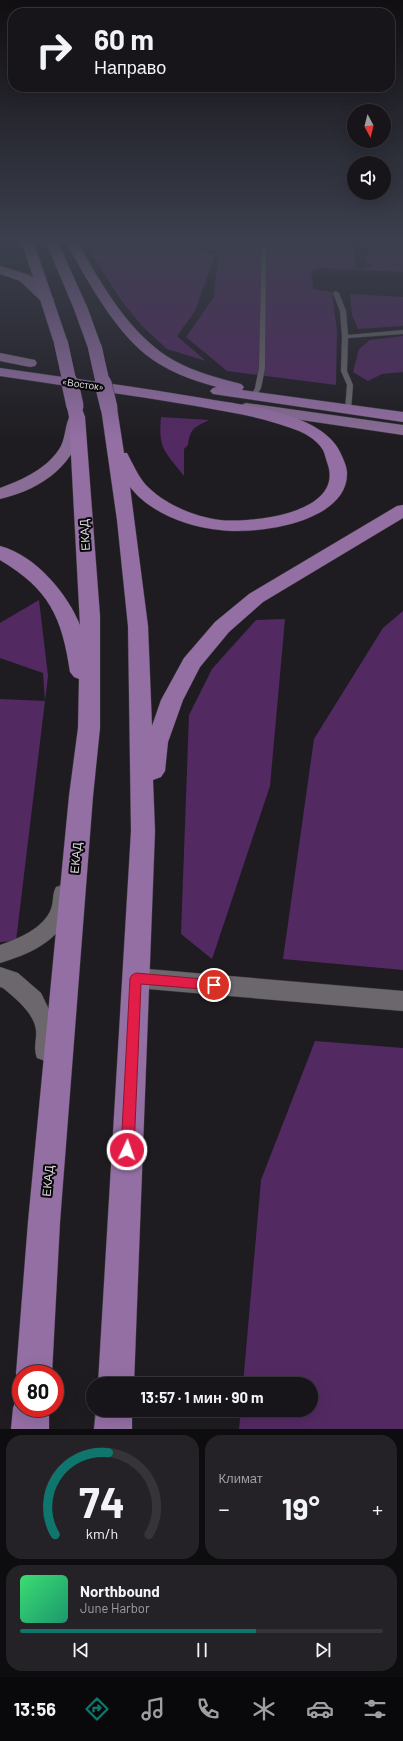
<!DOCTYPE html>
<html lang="ru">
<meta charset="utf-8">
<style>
:root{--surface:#171519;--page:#242226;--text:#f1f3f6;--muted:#9e9fa2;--line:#363438;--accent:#0f766e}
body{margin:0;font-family:Barlow,sans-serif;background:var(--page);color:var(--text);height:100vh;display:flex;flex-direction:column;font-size:15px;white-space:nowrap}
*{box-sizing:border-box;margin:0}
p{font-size:13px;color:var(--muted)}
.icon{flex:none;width:22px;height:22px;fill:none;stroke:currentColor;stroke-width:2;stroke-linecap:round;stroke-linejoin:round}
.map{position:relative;height:1429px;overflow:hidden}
.side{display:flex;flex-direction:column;gap:6px;padding:6px;background:#0d0c0e;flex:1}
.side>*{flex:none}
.top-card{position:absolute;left:8px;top:8px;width:387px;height:84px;border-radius:16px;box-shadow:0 4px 16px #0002,0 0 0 1px var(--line);background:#171519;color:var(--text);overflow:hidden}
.needle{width:26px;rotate:173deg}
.tools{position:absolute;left:347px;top:104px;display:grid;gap:8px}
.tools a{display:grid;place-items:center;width:44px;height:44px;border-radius:50%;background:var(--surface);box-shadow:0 4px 16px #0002,0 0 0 1px var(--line);font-size:20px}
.speed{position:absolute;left:12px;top:1365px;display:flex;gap:8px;font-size:20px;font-weight:700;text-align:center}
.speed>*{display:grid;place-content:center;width:52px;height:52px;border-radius:50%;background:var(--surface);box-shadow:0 4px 16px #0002,0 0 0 1px var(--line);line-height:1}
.speed .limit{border:6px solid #d22;background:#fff;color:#111}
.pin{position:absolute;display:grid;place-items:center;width:34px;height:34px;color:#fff;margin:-17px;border:2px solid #fff;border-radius:50%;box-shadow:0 1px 4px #0007}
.me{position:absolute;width:44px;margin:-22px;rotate:3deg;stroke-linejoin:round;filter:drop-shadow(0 0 3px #0008)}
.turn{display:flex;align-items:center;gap:14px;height:84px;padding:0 20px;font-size:18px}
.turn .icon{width:52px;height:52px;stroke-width:2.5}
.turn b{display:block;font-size:28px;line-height:34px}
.big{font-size:30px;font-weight:700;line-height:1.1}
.side .tile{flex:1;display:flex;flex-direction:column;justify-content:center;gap:6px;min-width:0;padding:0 14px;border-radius:16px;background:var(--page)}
.side .dial{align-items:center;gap:0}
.dial svg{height:104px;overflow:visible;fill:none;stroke:var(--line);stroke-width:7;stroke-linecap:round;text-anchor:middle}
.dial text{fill:var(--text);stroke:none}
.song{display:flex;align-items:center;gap:12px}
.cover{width:48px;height:48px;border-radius:6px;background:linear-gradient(135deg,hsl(140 70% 55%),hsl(160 70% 35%))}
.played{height:4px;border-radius:2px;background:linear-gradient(90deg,var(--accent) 65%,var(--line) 65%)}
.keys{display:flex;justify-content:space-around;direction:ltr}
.heat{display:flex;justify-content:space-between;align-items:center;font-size:22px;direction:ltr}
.side .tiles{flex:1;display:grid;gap:6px;grid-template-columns:1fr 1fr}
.tile:last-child{grid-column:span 2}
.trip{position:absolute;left:86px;top:1377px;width:232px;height:40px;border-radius:20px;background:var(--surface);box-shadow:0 4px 16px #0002,0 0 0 1px var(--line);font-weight:700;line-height:40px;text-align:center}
.tabs{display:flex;height:64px;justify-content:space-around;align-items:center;background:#09080a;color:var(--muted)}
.tabs .icon{width:28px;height:28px}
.tabs .on{color:var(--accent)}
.tabs b{font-size:18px;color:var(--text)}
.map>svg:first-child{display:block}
.green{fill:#532962}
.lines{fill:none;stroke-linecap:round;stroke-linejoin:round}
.service-casing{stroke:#3c393d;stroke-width:1}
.minor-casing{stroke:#3c393d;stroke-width:1}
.primary-casing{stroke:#3c393d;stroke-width:1}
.trunk-casing{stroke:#3c393d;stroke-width:1}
.service{fill:#6b676d;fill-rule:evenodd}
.minor{fill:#6b676d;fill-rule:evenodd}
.primary{fill:#8a6d96;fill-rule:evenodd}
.trunk{fill:#946fa4;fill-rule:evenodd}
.trunk-bridge-far1-casing{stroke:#3c393d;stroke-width:14;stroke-linecap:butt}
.trunk-bridge-casing{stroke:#3c393d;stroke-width:18;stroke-linecap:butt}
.trunk-bridge-far1{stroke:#946fa4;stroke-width:14}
.trunk-bridge{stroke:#946fa4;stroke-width:17}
.route{fill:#e11d48;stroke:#92132f}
.labels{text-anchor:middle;stroke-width:4;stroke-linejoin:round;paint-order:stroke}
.far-street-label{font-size:10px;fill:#dcd9dd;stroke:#080709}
.street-label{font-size:12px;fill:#dcd9dd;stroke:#080709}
</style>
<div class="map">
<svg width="403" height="1429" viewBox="0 0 403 1429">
<rect width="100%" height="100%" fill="#1f1c21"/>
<g class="green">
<path d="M83,240H204L201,250L215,255L195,311L177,336L206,361L167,349L142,326L121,300Z"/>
<path d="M207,240H351L357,269L373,266L365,261L368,252L365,240H403V272L320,268L311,271L313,289L332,292L337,331L336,385L227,371L186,337L214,297L218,254L206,249Z"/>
<path d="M350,294L403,297V326L358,329L352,315Z"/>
<path d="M403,336V372L382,374L368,381L353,372L359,349L370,340Z"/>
<path d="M161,417L209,420C195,427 190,428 188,445L184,449V476C165,451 158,450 161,417Z"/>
<path d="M39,600L48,676L16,941L0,942V699L45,701L43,673L0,658V623Z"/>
<path d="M403,611V970L283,959L314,739L383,628Z"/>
<path d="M285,619L270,786L212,959L181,934L189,715L212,669L256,620Z"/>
<path d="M315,1041L403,1048V1429H239L241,1410H311V1384H243L261,1180Z"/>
</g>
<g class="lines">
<defs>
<g id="service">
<path d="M262,240H266L265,368L261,388L256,397L254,398L251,396L255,388L259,368Z"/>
<path d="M336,291L339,293L346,311L348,335L403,330V334L348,338L347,371L353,385L351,410L348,412L345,410L347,385L341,371L342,337L340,311L333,293Z"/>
</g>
<g id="minor">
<path d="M63,885L70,887C75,896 73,905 69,914C56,943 29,954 0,963V945C18,939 44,928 51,909C54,901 52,894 56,887Z"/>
<path d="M0,967L18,973L41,993L58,1028L56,1050L53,1058L45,1061L37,1058C33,1047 37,1040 36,1030C34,1013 15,998 3,988L0,987Z"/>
<path d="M136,968L403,991V1011L136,988L128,985L125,978L128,971Z"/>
</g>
<g id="primary">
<path d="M0,266L30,275L54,299L52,302H42L20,281L0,274Z"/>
<path d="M0,353L35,360L37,363L35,366L30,367L0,361Z"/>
<path d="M246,403L403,425V435L241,411L238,408L241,405Z"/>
<path d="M77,412L83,414L85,417C77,464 45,488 0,499V488C22,480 49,468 61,446C66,436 65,423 71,414Z"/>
</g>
<g id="trunk">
<path d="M21,240H33L68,343L66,346L61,347L56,346L54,343Z"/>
<path d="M45,240H57L88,309L102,348L100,351L95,352L90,351L88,348L74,309Z"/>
<path d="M65,240H77C100,283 131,337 175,361C195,372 218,378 241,384L244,387L242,390L403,412V422L213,394L210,391L213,388L217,387C191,380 166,371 145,354C113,328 85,277 65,240Z"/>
<path d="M0,368C69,378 139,387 208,399C243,405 282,409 313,426C324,432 335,441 340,452C343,458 347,467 347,473C348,523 255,535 220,530C188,527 150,513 130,487L148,626L152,726L161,700L184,658L215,622L249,594L397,506L403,505V518L263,602L229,632L200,667L183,700L168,742L165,771L161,777L153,780L155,831L134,1384H98L131,831L128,626L117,520L101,408L104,405L109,403L114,405L117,408L124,453H127L129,457C135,468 140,480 149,488C167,505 195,517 220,520C251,523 343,514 328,465C326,460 325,454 323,450C316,438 301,431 288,427C258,416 227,412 196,406C131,395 65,386 0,376Z"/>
<path d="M75,401L80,403L85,417L100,616V728L93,796L60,1222L52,1374H21V1386L16,1374L28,1222L69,796L78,728L79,679L74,677L70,672C62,617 49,589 0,560V546C35,555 67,593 80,625L69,417L67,406L70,403Z"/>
<path d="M21,1394V1408H49V1429H11L13,1408L18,1395Z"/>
<path d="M96,1410H132V1429H94Z"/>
</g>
</defs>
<use href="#service" class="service-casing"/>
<use href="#minor" class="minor-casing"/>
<use href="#primary" class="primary-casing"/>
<use href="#trunk" class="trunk-casing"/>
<use href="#service" class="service"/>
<use href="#minor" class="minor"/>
<use href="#primary" class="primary"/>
<use href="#trunk" class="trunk"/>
<defs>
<g id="trunk-bridge-far1">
<path d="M61,343L70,384"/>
<path d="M95,348L103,384"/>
</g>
<g id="trunk-bridge">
<path d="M70,383L75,406"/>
<path d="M103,383L109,408"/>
</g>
</defs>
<use href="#trunk-bridge-far1" class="trunk-bridge-far1-casing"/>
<use href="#trunk-bridge" class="trunk-bridge-casing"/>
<use href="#trunk-bridge-far1" class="trunk-bridge-far1"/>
<use href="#trunk-bridge" class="trunk-bridge"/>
</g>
<linearGradient id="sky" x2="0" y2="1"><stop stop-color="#110f12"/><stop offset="0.55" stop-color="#3c404e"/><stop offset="1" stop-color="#3c404e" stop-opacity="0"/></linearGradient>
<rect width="403" height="440" fill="url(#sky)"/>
<path class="route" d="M136,973L214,980L218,981L220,985L218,989L214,990L141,984L134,1150L132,1155L127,1156L123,1155L121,1150L130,978L132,975Z"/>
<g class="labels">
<g class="far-street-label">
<text transform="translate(83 384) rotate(8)" y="4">«Восток»</text>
</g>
<g class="street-label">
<text transform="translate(85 535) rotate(-94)" y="4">ЕКАД</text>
<text transform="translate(76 858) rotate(-85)" y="4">ЕКАД</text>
<text transform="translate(48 1181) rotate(-85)" y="4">ЕКАД</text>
</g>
</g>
</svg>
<div class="tools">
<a><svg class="needle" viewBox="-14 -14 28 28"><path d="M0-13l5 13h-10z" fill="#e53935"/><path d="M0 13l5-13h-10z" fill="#9e9fa2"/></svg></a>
<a><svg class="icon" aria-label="sound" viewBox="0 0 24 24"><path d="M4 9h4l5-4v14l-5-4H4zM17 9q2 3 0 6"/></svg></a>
</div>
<div class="speed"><div class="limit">80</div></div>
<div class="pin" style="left:214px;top:985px;background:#d93025"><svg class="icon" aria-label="arrive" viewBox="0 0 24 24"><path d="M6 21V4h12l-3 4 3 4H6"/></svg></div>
<svg class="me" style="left:127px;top:1150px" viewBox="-20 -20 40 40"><circle r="17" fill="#e11d48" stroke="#fff" stroke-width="3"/><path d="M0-11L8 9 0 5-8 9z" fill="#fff"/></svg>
<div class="trip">13:57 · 1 мин · 90 m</div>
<div class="top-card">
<div class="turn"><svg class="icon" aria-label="right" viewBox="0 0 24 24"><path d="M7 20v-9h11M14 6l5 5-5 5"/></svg><div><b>60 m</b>Направо</div></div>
</div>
</div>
<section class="side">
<div class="tiles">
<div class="tile dial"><svg viewBox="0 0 100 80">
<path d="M14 69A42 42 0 1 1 86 69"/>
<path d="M14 69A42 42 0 0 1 55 6" stroke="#0f766e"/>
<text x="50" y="56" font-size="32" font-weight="700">74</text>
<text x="50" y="72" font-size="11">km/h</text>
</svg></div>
<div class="tile"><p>Климат</p>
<div class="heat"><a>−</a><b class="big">19°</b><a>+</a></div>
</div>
<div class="tile">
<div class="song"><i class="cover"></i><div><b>Northbound</b><p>June Harbor</p></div></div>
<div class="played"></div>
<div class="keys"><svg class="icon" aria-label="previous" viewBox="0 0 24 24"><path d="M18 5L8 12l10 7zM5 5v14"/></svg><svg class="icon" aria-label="pause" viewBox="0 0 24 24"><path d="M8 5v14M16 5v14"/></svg><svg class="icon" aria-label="next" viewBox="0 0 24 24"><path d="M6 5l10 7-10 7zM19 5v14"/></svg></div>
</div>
</div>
</section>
<nav class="tabs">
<b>13:56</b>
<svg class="icon on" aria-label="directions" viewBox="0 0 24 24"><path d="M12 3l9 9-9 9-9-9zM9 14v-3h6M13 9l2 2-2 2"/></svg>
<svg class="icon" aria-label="music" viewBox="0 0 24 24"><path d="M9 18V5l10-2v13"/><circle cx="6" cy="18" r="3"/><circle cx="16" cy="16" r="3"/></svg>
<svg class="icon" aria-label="phone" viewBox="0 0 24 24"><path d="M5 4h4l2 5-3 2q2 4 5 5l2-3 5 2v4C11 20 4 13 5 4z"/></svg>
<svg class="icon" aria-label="climate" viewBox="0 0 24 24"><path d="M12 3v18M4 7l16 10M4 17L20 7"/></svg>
<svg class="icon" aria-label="car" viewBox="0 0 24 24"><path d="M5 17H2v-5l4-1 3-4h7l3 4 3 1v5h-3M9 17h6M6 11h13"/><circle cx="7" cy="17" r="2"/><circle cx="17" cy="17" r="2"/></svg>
<svg class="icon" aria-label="filters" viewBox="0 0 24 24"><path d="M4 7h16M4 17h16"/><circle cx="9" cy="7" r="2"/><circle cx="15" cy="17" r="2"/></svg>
</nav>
